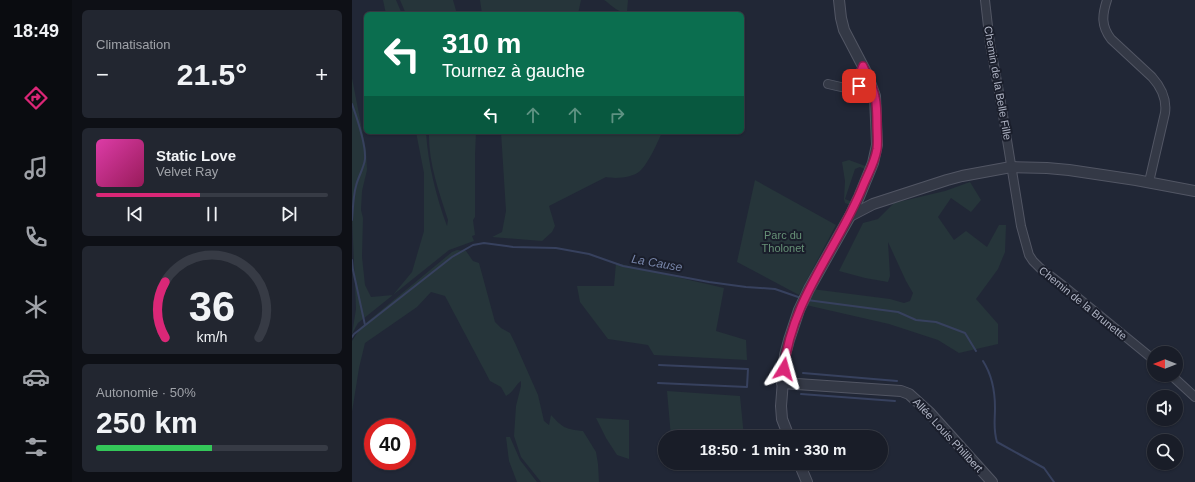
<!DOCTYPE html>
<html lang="fr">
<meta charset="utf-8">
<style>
:root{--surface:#191d28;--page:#222630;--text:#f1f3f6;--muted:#9fa2a8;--line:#373b45;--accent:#db2777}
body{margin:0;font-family:Arial,sans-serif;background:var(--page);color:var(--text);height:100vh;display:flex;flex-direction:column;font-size:15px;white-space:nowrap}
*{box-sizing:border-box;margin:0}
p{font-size:13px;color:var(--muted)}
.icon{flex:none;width:22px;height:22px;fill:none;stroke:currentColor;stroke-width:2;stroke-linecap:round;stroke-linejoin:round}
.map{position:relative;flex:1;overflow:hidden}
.details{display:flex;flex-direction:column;gap:10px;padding:10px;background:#0e1016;width:280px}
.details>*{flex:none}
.banner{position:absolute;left:12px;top:12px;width:380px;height:122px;border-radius:6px;box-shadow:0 1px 3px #0004,0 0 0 1px var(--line);background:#0b6e4f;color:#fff;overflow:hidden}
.needle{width:26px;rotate:270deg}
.fabs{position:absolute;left:795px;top:346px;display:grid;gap:8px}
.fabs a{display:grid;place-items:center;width:36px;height:36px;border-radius:50%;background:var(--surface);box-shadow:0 1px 3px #0004,0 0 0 1px var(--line);font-size:20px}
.speed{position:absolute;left:12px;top:418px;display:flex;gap:8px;font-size:20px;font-weight:700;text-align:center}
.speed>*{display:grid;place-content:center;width:52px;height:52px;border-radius:50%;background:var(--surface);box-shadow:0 1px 3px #0004,0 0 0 1px var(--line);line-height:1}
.speed .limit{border:6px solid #d22;background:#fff;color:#111}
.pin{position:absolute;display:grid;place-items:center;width:34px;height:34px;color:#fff;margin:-17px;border-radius:8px;box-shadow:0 2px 6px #0006}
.me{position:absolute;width:44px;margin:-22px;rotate:8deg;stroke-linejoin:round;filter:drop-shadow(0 0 3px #0008)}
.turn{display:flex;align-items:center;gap:14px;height:84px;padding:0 12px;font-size:18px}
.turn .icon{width:52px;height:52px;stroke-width:2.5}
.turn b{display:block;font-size:28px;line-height:34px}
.lanes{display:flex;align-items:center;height:38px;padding:0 12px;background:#0003;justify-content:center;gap:20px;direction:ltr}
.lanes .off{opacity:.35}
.big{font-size:30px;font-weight:700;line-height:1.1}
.details .widget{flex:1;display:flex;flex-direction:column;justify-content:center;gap:6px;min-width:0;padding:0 14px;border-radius:6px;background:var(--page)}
.details .dial{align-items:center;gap:0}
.dial svg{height:104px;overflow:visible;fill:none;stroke:var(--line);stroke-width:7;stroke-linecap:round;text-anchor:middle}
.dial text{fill:var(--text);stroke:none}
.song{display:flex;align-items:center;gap:12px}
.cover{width:48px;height:48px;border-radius:6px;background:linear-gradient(135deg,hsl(320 70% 55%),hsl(330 70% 35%))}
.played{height:4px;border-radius:2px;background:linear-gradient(90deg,var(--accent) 45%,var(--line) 45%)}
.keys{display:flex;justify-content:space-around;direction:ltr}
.heat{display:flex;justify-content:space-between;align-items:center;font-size:22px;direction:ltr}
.charge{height:6px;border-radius:3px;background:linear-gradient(90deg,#34c759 50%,var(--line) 0)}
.trip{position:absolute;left:306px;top:430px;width:230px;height:40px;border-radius:20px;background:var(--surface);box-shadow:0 1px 3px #0004,0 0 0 1px var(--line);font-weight:700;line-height:40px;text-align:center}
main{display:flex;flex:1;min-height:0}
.tab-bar{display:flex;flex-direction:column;width:72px;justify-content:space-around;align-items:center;background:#0a0c10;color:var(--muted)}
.tab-bar .icon{width:28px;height:28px}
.tab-bar .selected{color:var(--accent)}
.tab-bar b{font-size:18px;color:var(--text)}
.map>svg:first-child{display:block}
.green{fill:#26353a}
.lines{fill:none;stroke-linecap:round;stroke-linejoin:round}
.stream{stroke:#37415e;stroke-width:2}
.minor-casing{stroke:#525664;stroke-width:10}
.tertiary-casing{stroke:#525664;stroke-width:12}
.minor{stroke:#343946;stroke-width:8}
.tertiary{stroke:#343946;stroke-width:10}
.route-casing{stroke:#8e194d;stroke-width:10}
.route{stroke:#db2777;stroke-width:7}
.labels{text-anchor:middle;stroke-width:4;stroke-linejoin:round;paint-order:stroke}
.street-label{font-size:11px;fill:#aeb3c3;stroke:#1a1e2b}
.park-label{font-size:11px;fill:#679277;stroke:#1a1e2b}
.water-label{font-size:12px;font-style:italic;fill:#7886aa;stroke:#1a1e2b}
</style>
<main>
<nav class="tab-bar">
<b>18:49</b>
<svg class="icon selected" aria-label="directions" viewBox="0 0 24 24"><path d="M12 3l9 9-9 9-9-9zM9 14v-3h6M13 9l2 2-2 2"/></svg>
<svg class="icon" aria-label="music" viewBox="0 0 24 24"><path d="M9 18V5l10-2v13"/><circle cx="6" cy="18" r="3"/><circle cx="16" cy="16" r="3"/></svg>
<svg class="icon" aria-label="phone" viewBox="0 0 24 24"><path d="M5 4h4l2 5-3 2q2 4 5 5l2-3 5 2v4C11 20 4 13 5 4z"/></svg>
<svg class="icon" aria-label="climate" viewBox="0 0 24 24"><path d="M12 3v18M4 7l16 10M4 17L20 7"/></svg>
<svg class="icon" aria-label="car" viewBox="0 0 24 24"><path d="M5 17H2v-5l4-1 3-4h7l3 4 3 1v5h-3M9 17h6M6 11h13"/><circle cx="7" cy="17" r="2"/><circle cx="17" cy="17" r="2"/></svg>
<svg class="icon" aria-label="filters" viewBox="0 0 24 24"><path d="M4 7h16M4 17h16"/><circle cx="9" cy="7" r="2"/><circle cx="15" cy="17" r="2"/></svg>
</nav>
<section class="details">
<div class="widget"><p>Climatisation</p>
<div class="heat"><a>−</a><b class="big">21.5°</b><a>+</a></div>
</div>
<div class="widget">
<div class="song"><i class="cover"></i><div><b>Static Love</b><p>Velvet Ray</p></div></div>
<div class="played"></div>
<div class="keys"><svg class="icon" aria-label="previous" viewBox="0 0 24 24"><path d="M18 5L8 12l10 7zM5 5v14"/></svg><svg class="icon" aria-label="pause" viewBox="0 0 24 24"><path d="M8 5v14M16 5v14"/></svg><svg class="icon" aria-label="next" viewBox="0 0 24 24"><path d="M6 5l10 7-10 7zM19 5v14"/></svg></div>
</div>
<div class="widget dial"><svg viewBox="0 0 100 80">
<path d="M14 69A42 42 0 1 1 86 69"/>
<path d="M14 69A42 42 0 0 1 14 26" stroke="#db2777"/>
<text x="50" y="56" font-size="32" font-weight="700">36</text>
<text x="50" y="72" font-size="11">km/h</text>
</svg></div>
<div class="widget"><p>Autonomie · 50%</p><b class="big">250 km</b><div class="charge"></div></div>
</section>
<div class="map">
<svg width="843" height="482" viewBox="0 0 843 482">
<rect width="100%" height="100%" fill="#212736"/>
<g class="green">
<path d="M31,0H44L50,14H34Z"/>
<path d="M48,0H101L105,14H54Z"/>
<path d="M128,0H229L226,14H130Z"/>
<path d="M252,0H276L275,12C265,13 260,5 252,0Z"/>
<path d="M0,78L14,150L15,170L10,191L9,210L11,218L10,257L13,285L19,297L41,295L60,272L72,231V173L64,132H74C76,164 84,196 95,226L96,220C87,192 76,162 77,132H124L123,155V217L121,220L123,235L120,236L122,241L97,250L6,323L0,334L4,309L0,217Z"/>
<path d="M149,132H310C306,142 296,164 288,171C280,178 264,179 254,177L197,206L203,226L200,232L190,241L140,237L150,232L154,211Z"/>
<path d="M497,160L516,167L515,170L508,167L503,169L493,199L500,202L498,205L493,203L492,199L493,181L490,162Z"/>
<path d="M403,180L484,225L447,295L385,262Z"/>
<path d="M618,182L629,200L619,212L599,198L586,217L602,240L614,231L635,247L647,225H654L653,252L646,269L624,299L646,324V344L607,353L586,340L537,324L454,305L460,289L538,299L552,303L558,301L561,293L554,281L536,242L538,276L536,282L513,278L487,271L511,223L526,219L542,203L593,191Z"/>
<path d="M105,250L114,251L121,261L127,263L143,322L149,328L158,333L163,343L186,395L192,421L197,425L199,415C211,428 213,429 231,431L244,452L246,464L247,482H189L169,457L162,436L164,406L169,386V381C162,386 163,391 154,396L149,387L138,381L93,296L79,292L65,307L13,343L7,368L0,412V341L9,327L100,252Z"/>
<path d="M264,263L372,288L364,331L394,340L395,360L302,355L296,345L256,339L228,302L225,286H262Z"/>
<path d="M315,391L388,396L392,437H319Z"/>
<path d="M244,418L277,420V459L265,455L254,438Z"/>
<path d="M154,437H158L168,460L185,482H165L157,461Z"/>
</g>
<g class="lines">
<g class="stream">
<path d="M0,104C5,118 14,145 13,159C12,168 6,177 4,186C1,197 1,209 0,220"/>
<path d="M0,260L1,270L13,325"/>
<path d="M455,300L546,312L564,320L584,322L613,333L624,351"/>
<path d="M0,337L2,334L100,257L121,245L132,243L161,247L204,248L237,254L271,266L357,282L394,287L423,289L449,298"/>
<path d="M631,361C640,375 643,392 643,408C643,422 641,429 645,442L692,468L702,482"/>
<path d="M451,373L545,381"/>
<path d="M306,383L395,387L396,369L307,365"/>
<path d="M449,394L543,401"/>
</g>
<defs>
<g id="minor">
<path d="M633,0L638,44L649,103L669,226L677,255L681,261L688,268L714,288L802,360"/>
<path d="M755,0C750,15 749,26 759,39L800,77C809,87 815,99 813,113L797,182"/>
<path d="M476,84L502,90L506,89L507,76L511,66"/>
<path d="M819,375L843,397"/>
</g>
<g id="tertiary">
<path d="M498,216L521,204L595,180L610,176L659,167L695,168L717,170L784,180L843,191"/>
<path d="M430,383L549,391L557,394L578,413L640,482"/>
<path d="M437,437L430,419L429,406L433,355L437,340L447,310L457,289L498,216L507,197L521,163L525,145L523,96L515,74L492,30L489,18L487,0"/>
<path d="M447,463L455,482"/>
</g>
</defs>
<use href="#minor" class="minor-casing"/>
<use href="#tertiary" class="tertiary-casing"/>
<use href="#minor" class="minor"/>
<use href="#tertiary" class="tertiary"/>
</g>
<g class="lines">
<defs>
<path id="route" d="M432,369C439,300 486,248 511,186C516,174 523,162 525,149C526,141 525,133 525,125C525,116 525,106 523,97C521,86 515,76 511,66L507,76V86"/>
</defs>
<use href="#route" class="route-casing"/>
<use href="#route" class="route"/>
</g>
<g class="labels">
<g class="street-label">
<text transform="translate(646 83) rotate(80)" y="4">Chemin de la Belle Fille</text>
<text transform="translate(731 303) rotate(39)" y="4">Chemin de la Brunette</text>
<text transform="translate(596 435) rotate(47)" y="4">Allée Louis Philibert</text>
</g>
<g class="park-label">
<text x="431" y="239">Parc du<tspan x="431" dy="13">Tholonet</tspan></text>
</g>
<g class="water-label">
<text transform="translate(305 263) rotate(10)" y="4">La Cause</text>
</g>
</g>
</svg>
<div class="fabs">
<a><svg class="needle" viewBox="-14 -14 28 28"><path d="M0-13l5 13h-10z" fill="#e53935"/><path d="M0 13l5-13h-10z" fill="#9fa2a8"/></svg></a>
<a><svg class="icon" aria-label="sound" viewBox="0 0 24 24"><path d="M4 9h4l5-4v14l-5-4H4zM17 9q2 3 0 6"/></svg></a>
<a><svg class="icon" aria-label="search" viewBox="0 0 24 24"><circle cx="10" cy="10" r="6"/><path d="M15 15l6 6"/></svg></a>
</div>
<div class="speed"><div class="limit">40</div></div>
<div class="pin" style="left:507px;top:86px;background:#d93025"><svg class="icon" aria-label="arrive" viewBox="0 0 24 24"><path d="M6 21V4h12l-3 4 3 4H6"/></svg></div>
<svg class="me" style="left:432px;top:369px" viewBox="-20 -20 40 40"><path d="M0-17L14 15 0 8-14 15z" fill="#db2777" stroke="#fff" stroke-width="4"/></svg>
<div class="trip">18:50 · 1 min · 330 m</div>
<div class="banner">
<div class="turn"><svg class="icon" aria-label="left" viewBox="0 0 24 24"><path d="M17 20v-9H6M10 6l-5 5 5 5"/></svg><div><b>310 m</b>Tournez à gauche</div></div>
<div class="lanes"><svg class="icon" aria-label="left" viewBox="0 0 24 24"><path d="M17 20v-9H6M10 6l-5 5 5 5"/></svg><svg class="icon off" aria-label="ahead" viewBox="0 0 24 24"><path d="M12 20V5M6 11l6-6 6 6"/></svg><svg class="icon off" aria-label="ahead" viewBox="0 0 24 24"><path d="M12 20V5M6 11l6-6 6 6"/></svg><svg class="icon off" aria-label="right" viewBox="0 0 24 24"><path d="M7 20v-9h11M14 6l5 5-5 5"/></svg></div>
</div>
</div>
</main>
